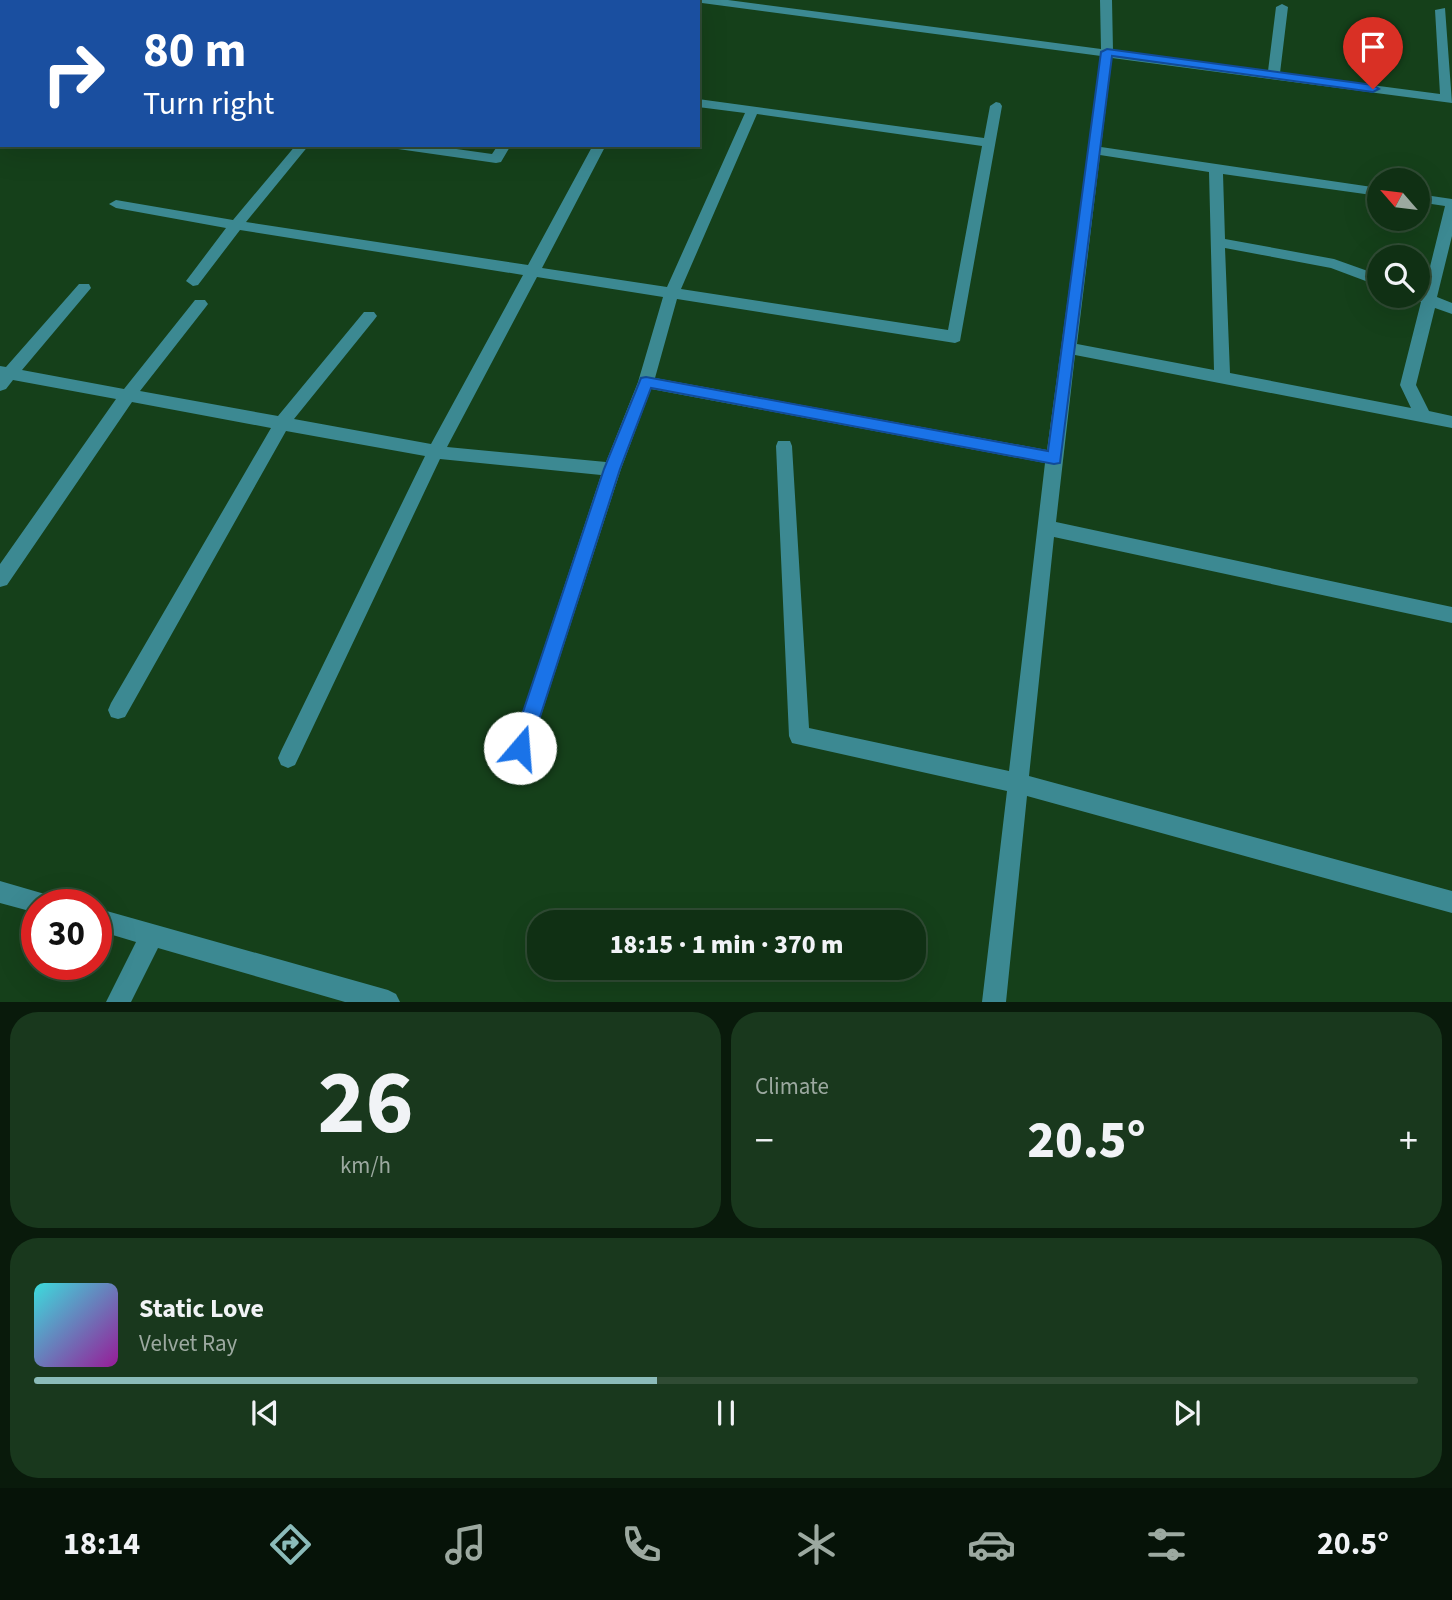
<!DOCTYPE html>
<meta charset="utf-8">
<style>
:root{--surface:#103014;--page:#19381d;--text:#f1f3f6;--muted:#9ca9a0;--line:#304b34;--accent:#8bbbb9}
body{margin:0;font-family:"Source Sans 3",sans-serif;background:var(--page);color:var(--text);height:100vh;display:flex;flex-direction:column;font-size:26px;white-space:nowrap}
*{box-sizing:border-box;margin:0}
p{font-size:23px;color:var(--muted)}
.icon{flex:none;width:38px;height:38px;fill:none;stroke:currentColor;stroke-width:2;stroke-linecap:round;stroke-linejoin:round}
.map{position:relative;height:1002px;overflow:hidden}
.panel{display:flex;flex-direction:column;gap:10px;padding:10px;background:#091a0b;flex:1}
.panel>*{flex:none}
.top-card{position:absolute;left:0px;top:0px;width:700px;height:147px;box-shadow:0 7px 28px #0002,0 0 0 2px var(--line);background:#1a4fa0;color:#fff;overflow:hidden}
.needle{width:46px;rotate:298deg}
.tools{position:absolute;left:1367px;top:168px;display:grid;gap:14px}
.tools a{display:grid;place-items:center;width:63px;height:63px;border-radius:50%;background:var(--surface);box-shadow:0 7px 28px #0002,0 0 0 2px var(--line);font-size:35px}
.speed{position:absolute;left:21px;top:889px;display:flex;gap:14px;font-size:35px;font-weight:700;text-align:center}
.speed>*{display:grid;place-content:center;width:91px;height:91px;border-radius:50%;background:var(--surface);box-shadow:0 7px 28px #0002,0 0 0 2px var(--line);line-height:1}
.speed .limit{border:10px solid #d22;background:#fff;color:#111}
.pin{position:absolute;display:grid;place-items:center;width:60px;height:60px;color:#fff;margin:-72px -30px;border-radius:50% 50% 50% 0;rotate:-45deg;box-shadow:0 0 7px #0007}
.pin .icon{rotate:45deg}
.me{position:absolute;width:77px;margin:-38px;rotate:18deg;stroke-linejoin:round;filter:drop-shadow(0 0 5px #0008)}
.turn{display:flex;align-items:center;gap:24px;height:147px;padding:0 28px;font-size:32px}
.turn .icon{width:91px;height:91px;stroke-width:2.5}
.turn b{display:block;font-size:49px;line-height:60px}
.big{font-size:52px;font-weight:800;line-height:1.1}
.panel .card{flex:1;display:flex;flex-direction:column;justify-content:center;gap:10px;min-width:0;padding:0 24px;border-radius:28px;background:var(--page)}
.panel .dial{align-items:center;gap:0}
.dial b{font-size:91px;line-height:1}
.song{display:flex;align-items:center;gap:21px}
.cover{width:84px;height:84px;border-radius:10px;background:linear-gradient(135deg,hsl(180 70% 55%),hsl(300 70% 35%))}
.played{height:7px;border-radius:4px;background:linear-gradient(90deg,var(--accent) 45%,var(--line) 45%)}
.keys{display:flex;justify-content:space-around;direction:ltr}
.heat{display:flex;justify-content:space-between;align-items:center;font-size:38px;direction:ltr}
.panel .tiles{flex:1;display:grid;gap:10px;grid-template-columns:1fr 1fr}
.card:last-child{grid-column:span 2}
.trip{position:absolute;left:527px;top:910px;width:399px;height:70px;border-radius:28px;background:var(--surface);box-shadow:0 7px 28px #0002,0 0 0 2px var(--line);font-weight:800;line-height:70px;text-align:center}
.dock{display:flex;height:112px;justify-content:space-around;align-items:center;background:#061308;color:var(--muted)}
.dock .icon{width:49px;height:49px}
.dock .active{color:var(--accent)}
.dock b{font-size:32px;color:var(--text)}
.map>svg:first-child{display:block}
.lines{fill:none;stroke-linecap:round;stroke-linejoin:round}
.minor{fill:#3c8992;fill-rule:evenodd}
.route{fill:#1a73e8;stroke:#114b97;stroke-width:2}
</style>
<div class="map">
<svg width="1452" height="1002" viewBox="0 0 1452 1002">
<rect width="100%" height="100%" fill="#15401a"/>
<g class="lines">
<g class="minor">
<path d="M60,0H72L59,2Z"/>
<path d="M273,0H285L272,2Z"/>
<rect x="414" y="0" width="12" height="2"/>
<path d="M696,0H728L1101,49L1100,0H1112L1113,51L1268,71L1276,7L1282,4L1288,7L1280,73L1440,94L1435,10L1445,8L1452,103L1112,58L1101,147L1379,188V196L1223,174L1225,239L1334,259L1379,275V286L1331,268L1225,248L1230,373L1411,408L1400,385L1421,302L1411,296H1418V290L1424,291L1445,206L1418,202V194L1452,199V236L1437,297L1452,303V314L1435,308L1416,385L1429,411L1452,416V428L1075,355L1056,522L1452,607V623L1054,537L1029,776L1452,891V913L1027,796L1006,1002H982L1007,791L792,743L789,736L776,446L778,441H790L792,446L809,728L1009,771L1045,463L651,389L621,469L522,774L519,781L512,784L505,781L502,774L601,475L440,459L295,765L288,768L281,765L278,758L281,751L425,456L286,431L125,717L118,719L111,717L108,710L111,703L271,428L132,402L7,585L0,587V564L116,399L13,380L6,389L0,391V366L6,367L79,284H89L91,288L22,370L124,389L195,300H205L208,304L205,308L140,391L278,416L364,312H374L377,316L374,320L294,419L431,444L523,275L240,230L198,285L193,286L186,281L226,228L116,208L109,204L116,200L233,220L296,145H309L246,222L528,265L593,145H606L542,268L667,287L745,113L698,107V99L984,138L990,106L996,102L1000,103L1002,106L960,341L955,343L677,299L655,378L1047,450L1101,56L702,3ZM757,114L982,146L948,330L681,289ZM1100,155L1209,172L1214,370L1077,344ZM537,277L663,297L638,382L606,462L447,447Z"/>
<path d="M2,46V55L0,56V47Z"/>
<rect x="0" y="78" width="2" height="8"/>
<path d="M392,145H428L492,154L498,145H511L501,162L496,163L398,149Z"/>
<path d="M0,881L55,897L58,905H37V913L0,903Z"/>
<path d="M96,908L388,990L396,994L400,1002H345L158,948L131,1002H106L136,942L96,930Z"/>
</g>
</g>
<path class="route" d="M1107,49L1373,85L1379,89L1373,92L1112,56L1060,463L1054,464L651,388L620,469L530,748L527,755L520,757L514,755L511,748L604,469L641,378L646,377L1048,451L1101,52Z"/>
</svg>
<div class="tools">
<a><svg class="needle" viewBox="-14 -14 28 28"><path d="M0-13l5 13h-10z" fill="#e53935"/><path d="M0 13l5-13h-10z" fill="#9ca9a0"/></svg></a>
<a><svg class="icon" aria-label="search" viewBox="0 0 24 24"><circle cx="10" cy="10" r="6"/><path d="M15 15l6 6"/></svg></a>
</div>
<div class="speed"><div class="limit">30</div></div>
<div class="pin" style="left:1373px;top:89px;background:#d93025"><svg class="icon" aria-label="arrive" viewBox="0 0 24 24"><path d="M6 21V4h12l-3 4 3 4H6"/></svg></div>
<svg class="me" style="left:520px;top:748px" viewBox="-20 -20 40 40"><circle r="19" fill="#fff"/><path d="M0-13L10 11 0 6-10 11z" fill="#1a73e8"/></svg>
<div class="trip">18:15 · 1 min · 370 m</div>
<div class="top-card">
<div class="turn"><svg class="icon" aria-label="right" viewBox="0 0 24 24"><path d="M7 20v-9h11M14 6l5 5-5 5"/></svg><div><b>80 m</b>Turn right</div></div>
</div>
</div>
<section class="panel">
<div class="tiles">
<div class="card dial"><b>26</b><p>km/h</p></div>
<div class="card"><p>Climate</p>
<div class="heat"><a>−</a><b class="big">20.5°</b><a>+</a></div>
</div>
<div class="card">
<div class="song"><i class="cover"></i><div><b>Static Love</b><p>Velvet Ray</p></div></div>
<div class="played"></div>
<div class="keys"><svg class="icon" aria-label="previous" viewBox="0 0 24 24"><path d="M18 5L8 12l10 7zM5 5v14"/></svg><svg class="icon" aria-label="pause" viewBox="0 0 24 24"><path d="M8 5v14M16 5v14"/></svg><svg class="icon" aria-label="next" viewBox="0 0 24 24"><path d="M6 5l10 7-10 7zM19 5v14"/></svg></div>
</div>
</div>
</section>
<nav class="dock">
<b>18:14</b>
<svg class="icon active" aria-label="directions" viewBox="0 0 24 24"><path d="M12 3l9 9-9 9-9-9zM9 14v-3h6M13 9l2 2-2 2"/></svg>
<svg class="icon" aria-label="music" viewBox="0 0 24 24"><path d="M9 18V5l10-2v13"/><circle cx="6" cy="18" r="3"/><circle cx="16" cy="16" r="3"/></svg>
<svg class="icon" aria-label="phone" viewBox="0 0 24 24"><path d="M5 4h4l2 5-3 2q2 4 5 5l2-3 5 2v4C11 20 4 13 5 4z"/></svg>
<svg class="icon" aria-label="climate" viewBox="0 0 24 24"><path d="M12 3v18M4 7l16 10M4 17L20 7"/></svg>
<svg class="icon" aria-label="car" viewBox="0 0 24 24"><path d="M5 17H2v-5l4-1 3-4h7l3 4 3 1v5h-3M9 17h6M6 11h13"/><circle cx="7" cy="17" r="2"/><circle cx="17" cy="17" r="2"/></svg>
<svg class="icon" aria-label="filters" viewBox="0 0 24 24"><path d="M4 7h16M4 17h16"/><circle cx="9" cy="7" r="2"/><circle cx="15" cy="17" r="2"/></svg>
<b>20.5°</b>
</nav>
